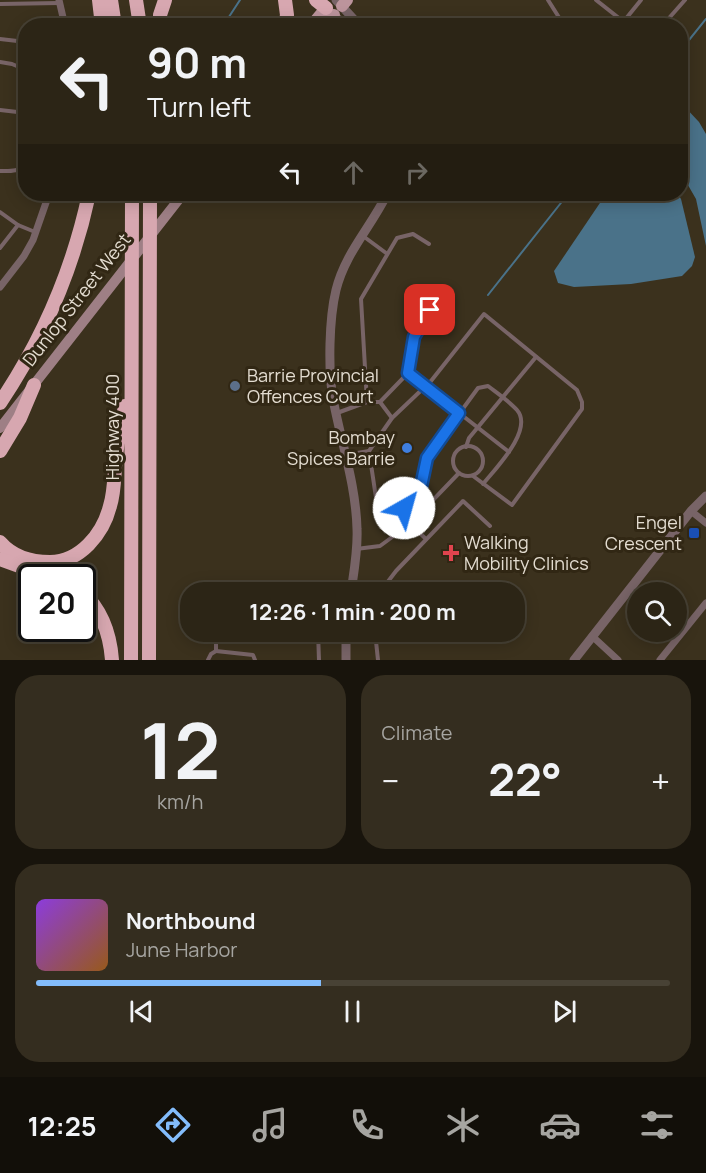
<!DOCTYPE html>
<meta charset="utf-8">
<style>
:root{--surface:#2c2516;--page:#342d1f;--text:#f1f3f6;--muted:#a6a5a1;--line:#484235;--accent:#83bcfb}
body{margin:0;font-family:Manrope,sans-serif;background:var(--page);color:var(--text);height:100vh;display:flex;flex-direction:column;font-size:22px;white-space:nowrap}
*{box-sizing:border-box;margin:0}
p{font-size:20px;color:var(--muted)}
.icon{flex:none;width:33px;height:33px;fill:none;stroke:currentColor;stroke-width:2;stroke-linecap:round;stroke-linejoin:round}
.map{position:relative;height:660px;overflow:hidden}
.sheet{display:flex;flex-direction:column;gap:15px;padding:15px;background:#18140c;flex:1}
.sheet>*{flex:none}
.hud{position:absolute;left:18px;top:18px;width:670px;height:183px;border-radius:24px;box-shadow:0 3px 15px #0003,0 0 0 2px var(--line);background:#2c2516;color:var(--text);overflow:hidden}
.controls{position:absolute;left:627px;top:582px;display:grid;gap:12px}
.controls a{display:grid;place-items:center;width:60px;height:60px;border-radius:50%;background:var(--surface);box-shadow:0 3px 15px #0003,0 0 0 2px var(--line);font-size:30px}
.speed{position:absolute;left:18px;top:564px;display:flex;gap:12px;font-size:30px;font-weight:700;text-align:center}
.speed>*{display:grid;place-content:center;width:78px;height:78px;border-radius:50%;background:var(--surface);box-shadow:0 3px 15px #0003,0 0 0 2px var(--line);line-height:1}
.speed .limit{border:3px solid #111;border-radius:9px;background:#fff;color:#111}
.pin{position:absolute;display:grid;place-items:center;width:51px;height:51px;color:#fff;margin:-26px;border-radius:12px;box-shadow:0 3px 9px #0006}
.me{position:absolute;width:66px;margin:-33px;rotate:38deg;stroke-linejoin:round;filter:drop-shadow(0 0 4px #0008)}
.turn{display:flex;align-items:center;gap:21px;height:126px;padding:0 30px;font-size:27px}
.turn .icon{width:78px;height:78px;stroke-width:2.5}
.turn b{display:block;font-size:42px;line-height:51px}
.lanes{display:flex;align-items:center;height:57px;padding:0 30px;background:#0003;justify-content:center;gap:30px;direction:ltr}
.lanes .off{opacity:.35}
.big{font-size:45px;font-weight:700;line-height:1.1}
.sheet .widget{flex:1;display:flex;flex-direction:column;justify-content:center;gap:9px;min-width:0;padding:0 21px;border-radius:24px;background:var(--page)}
.sheet .dial{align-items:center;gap:0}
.dial b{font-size:78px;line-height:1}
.song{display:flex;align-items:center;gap:18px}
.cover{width:72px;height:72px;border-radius:9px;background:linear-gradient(135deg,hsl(270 70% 55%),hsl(30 70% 35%))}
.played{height:6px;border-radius:3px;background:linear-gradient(90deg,var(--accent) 45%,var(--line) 45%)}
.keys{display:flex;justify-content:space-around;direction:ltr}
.heat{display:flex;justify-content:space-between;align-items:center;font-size:33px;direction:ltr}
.sheet .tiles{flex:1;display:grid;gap:15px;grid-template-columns:1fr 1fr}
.widget:last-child{grid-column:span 2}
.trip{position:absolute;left:180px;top:582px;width:345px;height:60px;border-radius:24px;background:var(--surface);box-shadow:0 3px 15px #0003,0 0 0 2px var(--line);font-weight:700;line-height:60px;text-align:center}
.tabs{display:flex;height:96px;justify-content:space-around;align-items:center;background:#120f09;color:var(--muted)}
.tabs .icon{width:42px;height:42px}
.tabs .current{color:var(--accent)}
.tabs b{font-size:27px;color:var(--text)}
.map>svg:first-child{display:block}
.water{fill:#4a7289}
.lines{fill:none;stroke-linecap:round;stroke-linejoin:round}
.stream{stroke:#4a7289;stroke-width:2}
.service{stroke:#786467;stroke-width:4}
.minor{stroke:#786467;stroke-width:7}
.tertiary{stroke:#786467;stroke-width:9}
.secondary{stroke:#9e7f85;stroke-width:10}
.primary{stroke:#bc949c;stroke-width:12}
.motorway{stroke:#d7a7b0;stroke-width:14}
.route-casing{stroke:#114b97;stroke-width:15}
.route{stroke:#1a73e8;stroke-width:10}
.service-dot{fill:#5c6f8a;stroke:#312714;stroke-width:2}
.shop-dot{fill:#3f7fe0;stroke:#312714;stroke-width:2}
.transit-dot{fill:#1a4fb4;stroke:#312714;stroke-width:2}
.health-dot{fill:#e0444e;stroke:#312714;stroke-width:2}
.labels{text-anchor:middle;stroke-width:6;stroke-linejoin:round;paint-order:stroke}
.street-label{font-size:18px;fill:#e3dcd0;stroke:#312714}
.poi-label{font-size:18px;fill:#e3dcd0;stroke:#312714;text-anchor:start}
</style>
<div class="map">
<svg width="706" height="660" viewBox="0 0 706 660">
<rect width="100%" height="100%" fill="#3b311d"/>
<g class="water">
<path d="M681,106H684L699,122L706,134V246L696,199L681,173Z"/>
<path d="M606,194H678L681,199L695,257L692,266L682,276L631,284L574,287L558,283L554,271Z"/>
</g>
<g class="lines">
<g class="stream">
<path d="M223,26L240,0"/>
<path d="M681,50L706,19"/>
<path d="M488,295L568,194"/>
</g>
<g class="service">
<path d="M548,0L560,19L568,26"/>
<path d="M596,0L629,26"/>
<path d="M0,4L59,3"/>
<path d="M624,21L641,0"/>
<path d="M662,26L685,0"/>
<path d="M0,39L26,42"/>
<path d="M0,62L12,64L26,70"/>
<path d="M0,110L26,113"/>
<path d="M0,171C10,171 19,172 26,164"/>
<path d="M0,212L18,225L35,232"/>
<path d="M363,236L386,253"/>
<path d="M0,248L18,225"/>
<path d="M408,373L509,452"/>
<path d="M367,402L361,299L397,238L413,234L429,244"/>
<path d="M380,402L392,418"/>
<path d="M337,413L367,402H380L408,373L414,337L430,310"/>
<circle cx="468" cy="461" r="15"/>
<path d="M466,447L469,438L536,357"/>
<path d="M346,455L369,451"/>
<path d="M473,476L512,505L582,409V402L577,390L484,314L431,381L392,418L369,451L378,511L390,516L404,508L420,491L427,458L478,388L488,386C497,393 509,401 517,410C534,430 495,469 483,484"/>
<path d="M410,524L459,473"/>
<path d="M356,549L380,546L410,524L426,539"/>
<path d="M380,592L396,571L463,501L490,526"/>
<path d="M318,632L319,660"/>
<path d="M375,632L378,660"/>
<path d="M216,651L253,655L255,660"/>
<path d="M208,660L211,654L216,651V632"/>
</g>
<g class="minor">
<path d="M59,0L65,26"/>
<path d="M0,287L24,256L33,240L49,194"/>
<path d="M691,511L706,523"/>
<path d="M592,636L618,660"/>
<path d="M660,660L706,603"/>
</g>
<g class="tertiary">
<path d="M336,0L360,26"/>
<path d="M330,12L346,26"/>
<path d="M351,592C354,571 358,550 357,529C356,485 341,442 333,399C328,369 329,319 336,290C345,253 371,227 387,194"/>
<path d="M346,632V660"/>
<path d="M574,660L691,511L706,496"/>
</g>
<path class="secondary" d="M0,428L183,194"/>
<g class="primary">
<path d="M342,6L347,0"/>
<path d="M311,26L326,8"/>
<path d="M324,26L334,15"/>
</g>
<g class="motorway">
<path d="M99,0L102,26"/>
<path d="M111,0L115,26"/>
<path d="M136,0L140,26"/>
<path d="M316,0L326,8"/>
<path d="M160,26V15L165,0"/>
<path d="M285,26L287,15L285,0"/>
<path d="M0,403C43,339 73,269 89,194"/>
<path d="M0,451L20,418L34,385"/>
<path d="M0,542C13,557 31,562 50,562C80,562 103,534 110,506C115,491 114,472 116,456C118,439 122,422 125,406"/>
<path d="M0,559L52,578"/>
<path d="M82,592C102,610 110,633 112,660"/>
<path d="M131,660L132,194"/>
<path d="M149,660L150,194"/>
</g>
</g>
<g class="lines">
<defs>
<path id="route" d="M404,508L420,491L427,458L459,413L408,373L414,337L430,310"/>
</defs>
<use href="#route" class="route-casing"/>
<use href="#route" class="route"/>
</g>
<circle class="service-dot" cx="235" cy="386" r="6"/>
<circle class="shop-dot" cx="407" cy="448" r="6"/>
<rect class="transit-dot" x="688" y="527" width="12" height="12" rx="3"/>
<path class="health-dot" d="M448 544h6v6h6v6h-6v6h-6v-6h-6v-6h6z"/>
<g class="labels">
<g class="street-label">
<text transform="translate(77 300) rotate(-52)" y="6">Dunlop Street West</text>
<text transform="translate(113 427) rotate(-90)" y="6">Highway 400</text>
</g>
<g class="poi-label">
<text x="247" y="382">Barrie Provincial<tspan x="247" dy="21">Offences Court</tspan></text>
<text x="395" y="444" text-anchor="end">Bombay<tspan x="395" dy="21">Spices Barrie</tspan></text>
<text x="682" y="529" text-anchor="end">Engel<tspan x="682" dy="21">Crescent</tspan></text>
<text x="464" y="549">Walking<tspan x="464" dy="21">Mobility Clinics</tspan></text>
</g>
</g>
</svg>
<div class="controls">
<a><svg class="icon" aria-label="search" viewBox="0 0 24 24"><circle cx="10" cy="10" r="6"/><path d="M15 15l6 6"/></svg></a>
</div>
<div class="speed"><div class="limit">20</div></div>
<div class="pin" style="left:430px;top:310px;background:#d93025"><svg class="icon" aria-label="arrive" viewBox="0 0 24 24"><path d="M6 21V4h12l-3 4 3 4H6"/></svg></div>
<svg class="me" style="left:404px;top:508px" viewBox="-20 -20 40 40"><circle r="19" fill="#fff"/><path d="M0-13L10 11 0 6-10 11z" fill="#1a73e8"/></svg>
<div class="trip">12:26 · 1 min · 200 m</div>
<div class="hud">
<div class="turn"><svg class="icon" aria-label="left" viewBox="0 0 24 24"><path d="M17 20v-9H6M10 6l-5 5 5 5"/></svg><div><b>90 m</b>Turn left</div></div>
<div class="lanes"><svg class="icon" aria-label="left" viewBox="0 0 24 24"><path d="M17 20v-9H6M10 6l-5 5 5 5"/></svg><svg class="icon off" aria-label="ahead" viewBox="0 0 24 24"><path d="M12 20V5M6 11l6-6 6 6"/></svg><svg class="icon off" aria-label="right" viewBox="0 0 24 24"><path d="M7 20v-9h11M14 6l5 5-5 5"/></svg></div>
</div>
</div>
<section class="sheet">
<div class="tiles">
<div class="widget dial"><b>12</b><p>km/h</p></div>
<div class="widget"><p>Climate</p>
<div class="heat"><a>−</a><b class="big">22°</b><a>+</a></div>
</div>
<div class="widget">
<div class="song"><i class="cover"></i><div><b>Northbound</b><p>June Harbor</p></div></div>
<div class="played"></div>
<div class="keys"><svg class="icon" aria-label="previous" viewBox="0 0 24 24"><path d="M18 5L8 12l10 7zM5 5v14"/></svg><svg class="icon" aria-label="pause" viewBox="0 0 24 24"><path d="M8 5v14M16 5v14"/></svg><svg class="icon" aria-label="next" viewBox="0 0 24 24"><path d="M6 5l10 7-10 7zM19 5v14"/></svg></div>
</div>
</div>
</section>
<nav class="tabs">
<b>12:25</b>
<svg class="icon current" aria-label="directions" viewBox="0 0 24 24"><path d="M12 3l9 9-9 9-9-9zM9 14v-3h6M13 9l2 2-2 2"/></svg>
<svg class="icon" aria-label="music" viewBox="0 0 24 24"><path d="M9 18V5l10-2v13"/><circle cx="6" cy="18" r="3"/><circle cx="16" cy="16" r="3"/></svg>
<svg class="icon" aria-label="phone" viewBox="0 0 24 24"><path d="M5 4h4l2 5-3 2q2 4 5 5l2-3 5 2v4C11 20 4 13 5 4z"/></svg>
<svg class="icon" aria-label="climate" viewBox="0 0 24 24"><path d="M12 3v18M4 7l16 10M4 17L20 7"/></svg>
<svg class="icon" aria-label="car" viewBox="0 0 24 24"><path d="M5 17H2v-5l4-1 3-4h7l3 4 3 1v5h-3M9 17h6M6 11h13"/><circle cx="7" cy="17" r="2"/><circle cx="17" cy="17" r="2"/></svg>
<svg class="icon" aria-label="filters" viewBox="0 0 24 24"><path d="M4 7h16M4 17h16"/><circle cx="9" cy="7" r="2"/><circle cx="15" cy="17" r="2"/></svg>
</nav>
